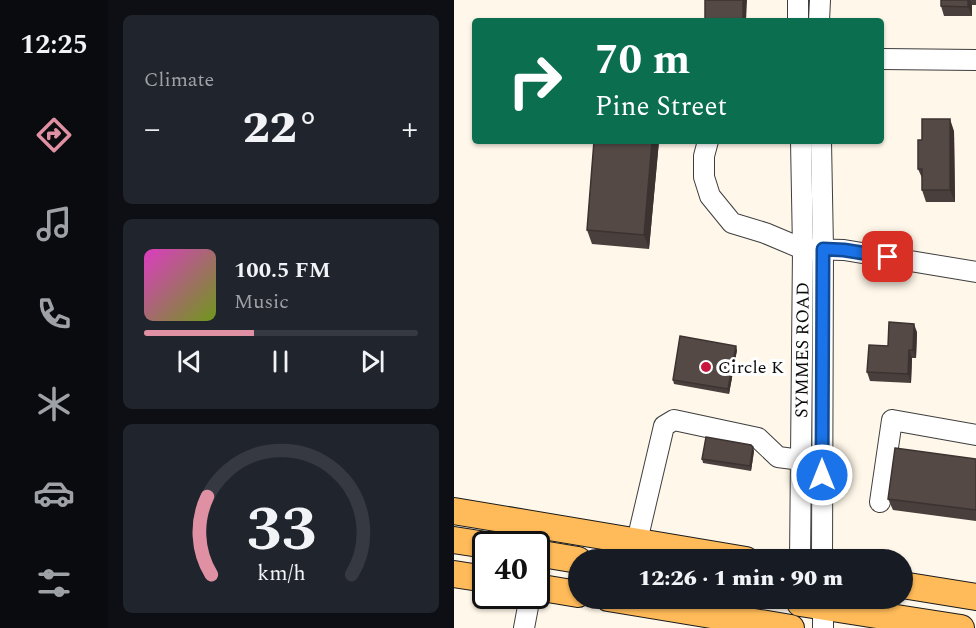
<!DOCTYPE html>
<meta charset="utf-8">
<style>
:root{--surface:#171b24;--page:#20242c;--text:#f1f3f6;--muted:#9ea1a6;--line:#363941;--accent:#df90a2}
body{margin:0;font-family:Spectral,serif;background:var(--page);color:var(--text);height:100vh;display:flex;flex-direction:column;font-size:22px;white-space:nowrap}
*{box-sizing:border-box;margin:0}
p{font-size:20px;color:var(--muted)}
.icon{flex:none;width:33px;height:33px;fill:none;stroke:currentColor;stroke-width:2;stroke-linecap:round;stroke-linejoin:round}
.map{position:relative;flex:1;overflow:hidden}
.details{display:flex;flex-direction:column;gap:15px;padding:15px;background:#0d0f14;width:346px}
.details>*{flex:none}
.banner{position:absolute;left:18px;top:18px;width:412px;height:126px;border-radius:6px;box-shadow:0 2px 4px #0004;background:#0b6e4f;color:#fff;overflow:hidden}
.speed{position:absolute;left:18px;top:531px;display:flex;gap:12px;font-size:30px;font-weight:700;text-align:center}
.speed>*{display:grid;place-content:center;width:78px;height:78px;border-radius:50%;background:var(--surface);box-shadow:0 2px 4px #0004;line-height:1}
.speed .limit{border:3px solid #111;border-radius:9px;background:#fff;color:#111}
.pin{position:absolute;display:grid;place-items:center;width:51px;height:51px;color:#fff;margin:-26px;border-radius:12px;box-shadow:0 3px 9px #0006}
.me{position:absolute;width:66px;margin:-33px;rotate:0deg;stroke-linejoin:round;filter:drop-shadow(0 0 4px #0008)}
.turn{display:flex;align-items:center;gap:21px;height:126px;padding:0 24px;font-size:27px}
.turn .icon{width:78px;height:78px;stroke-width:2.5}
.turn b{display:block;font-size:42px;line-height:51px}
.big{font-size:45px;font-weight:800;line-height:1.1}
.details .tile{flex:1;display:flex;flex-direction:column;justify-content:center;gap:9px;min-width:0;padding:0 21px;border-radius:9px;background:var(--page)}
.details .dial{align-items:center;gap:0}
.dial svg{height:156px;overflow:visible;fill:none;stroke:var(--line);stroke-width:7;stroke-linecap:round;text-anchor:middle}
.dial text{fill:var(--text);stroke:none}
.song{display:flex;align-items:center;gap:18px}
.cover{width:72px;height:72px;border-radius:9px;background:linear-gradient(135deg,hsl(310 70% 55%),hsl(80 70% 35%))}
.played{height:6px;border-radius:3px;background:linear-gradient(90deg,var(--accent) 40%,var(--line) 40%)}
.keys{display:flex;justify-content:space-around;direction:ltr}
.heat{display:flex;justify-content:space-between;align-items:center;font-size:33px;direction:ltr}
.trip{position:absolute;left:114px;top:549px;width:345px;height:60px;border-radius:30px;background:var(--surface);box-shadow:0 2px 4px #0004;font-weight:800;line-height:60px;text-align:center}
main{display:flex;flex:1;min-height:0}
.menu{display:flex;flex-direction:column;width:108px;justify-content:space-around;align-items:center;background:#090b0e;color:var(--muted)}
.menu .icon{width:42px;height:42px}
.menu .selected{color:var(--accent)}
.menu b{font-size:27px;color:var(--text)}
.map>svg:first-child{display:block}
.lines{fill:none;stroke-linecap:round;stroke-linejoin:round}
.minor-casing{stroke:#3e3e3e;stroke-width:22}
.major-casing{stroke:#1c1c1c;stroke-width:28}
.minor{stroke:#fff;stroke-width:20}
.major{stroke:#ffbb59;stroke-width:26}
.wall{fill:#493f3c}
.shaded-wall{fill:#3c3331}
.building{fill:#554946;stroke:#3c3331;stroke-width:1.5}
.route-casing{stroke:#114b97;stroke-width:15}
.route{stroke:#1a73e8;stroke-width:10}
.poi-dot{fill:#c8163c;stroke:#fff;stroke-width:2}
.labels{text-anchor:middle;stroke-width:6;stroke-linejoin:round;paint-order:stroke}
.street-label{font-size:18px;fill:#0b0b0b;stroke:#fff}
.poi-label{font-size:18px;fill:#0b0b0b;stroke:#fff;text-anchor:start}
</style>
<main>
<nav class="menu">
<b>12:25</b>
<svg class="icon selected" aria-label="directions" viewBox="0 0 24 24"><path d="M12 3l9 9-9 9-9-9zM9 14v-3h6M13 9l2 2-2 2"/></svg>
<svg class="icon" aria-label="music" viewBox="0 0 24 24"><path d="M9 18V5l10-2v13"/><circle cx="6" cy="18" r="3"/><circle cx="16" cy="16" r="3"/></svg>
<svg class="icon" aria-label="phone" viewBox="0 0 24 24"><path d="M5 4h4l2 5-3 2q2 4 5 5l2-3 5 2v4C11 20 4 13 5 4z"/></svg>
<svg class="icon" aria-label="climate" viewBox="0 0 24 24"><path d="M12 3v18M4 7l16 10M4 17L20 7"/></svg>
<svg class="icon" aria-label="car" viewBox="0 0 24 24"><path d="M5 17H2v-5l4-1 3-4h7l3 4 3 1v5h-3M9 17h6M6 11h13"/><circle cx="7" cy="17" r="2"/><circle cx="17" cy="17" r="2"/></svg>
<svg class="icon" aria-label="filters" viewBox="0 0 24 24"><path d="M4 7h16M4 17h16"/><circle cx="9" cy="7" r="2"/><circle cx="15" cy="17" r="2"/></svg>
</nav>
<section class="details">
<div class="tile"><p>Climate</p>
<div class="heat"><a>−</a><b class="big">22°</b><a>+</a></div>
</div>
<div class="tile">
<div class="song"><i class="cover"></i><div><b>100.5 FM</b><p>Music</p></div></div>
<div class="played"></div>
<div class="keys"><svg class="icon" aria-label="previous" viewBox="0 0 24 24"><path d="M18 5L8 12l10 7zM5 5v14"/></svg><svg class="icon" aria-label="pause" viewBox="0 0 24 24"><path d="M8 5v14M16 5v14"/></svg><svg class="icon" aria-label="next" viewBox="0 0 24 24"><path d="M6 5l10 7-10 7zM19 5v14"/></svg></div>
</div>
<div class="tile dial"><svg viewBox="0 0 100 80">
<path d="M14 69A42 42 0 1 1 86 69"/>
<path d="M14 69A42 42 0 0 1 12 29" stroke="#df90a2"/>
<text x="50" y="56" font-size="32" font-weight="700">33</text>
<text x="50" y="72" font-size="11">km/h</text>
</svg></div>
</section>
<div class="map">
<svg width="522" height="628" viewBox="0 0 522 628">
<rect width="100%" height="100%" fill="#fff7e9"/>
<g class="lines">
<defs>
<g id="minor">
<path d="M344,21V0"/>
<path d="M365,21L366,0"/>
<path d="M428,59L522,60"/>
<path d="M254,141L250,156V177L256,196L278,223L311,233L349,249L390,250L522,272"/>
<path d="M367,141L369,249L368,560"/>
<path d="M426,502L438,420L522,435"/>
<path d="M183,541L210,426L220,420L304,438L324,457L347,460"/>
<path id="s1" d="M346,560L349,249L347,141"/>
<path d="M369,598V628"/>
<path d="M70,628L76,596"/>
</g>
<g id="major">
<path d="M0,511L292,560"/>
<path d="M0,540L32,545"/>
<path d="M82,553L124,560"/>
<path d="M0,574L32,579"/>
<path d="M448,585L522,597"/>
<path d="M82,587L124,594"/>
<path d="M154,598L337,628"/>
<path d="M346,603L507,628"/>
</g>
</defs>
<use href="#minor" class="minor-casing"/>
<use href="#major" class="major-casing"/>
<use href="#minor" class="minor"/>
<use href="#major" class="major"/>
</g>
<g class="wall">
<path d="M487,0H522V5H518V16H490L487,6Z"/>
<path d="M500,131L501,202H472L468,190V178L464,169L468,140Z"/>
<path d="M140,141H205L195,249L138,244L133,230Z"/>
<path d="M463,332L462,358H458L457,383L416,381L413,372Z"/>
<path d="M283,350L275,394L220,384L219,380Z"/>
<path d="M300,451L297,471L249,463L248,459Z"/>
<path d="M522,459V521L439,510L434,499Z"/>
</g>
<g class="shaded-wall">
<path d="M289,0H293L292,21H289Z"/>
<path d="M514,0H516L518,5V16L514,7Z"/>
<path d="M496,119L500,131L501,202L496,190Z"/>
<path d="M198,141H205L195,249L190,235Z"/>
<path d="M460,324L463,332L462,358L459,350Z"/>
<path d="M282,346L283,350L275,394L274,389Z"/>
<path d="M455,350L458,358L457,383L454,374Z"/>
<path d="M299,447L300,451L297,471L296,466Z"/>
</g>
<g class="building">
<rect x="251" y="0" width="38" height="21"/>
<path d="M487,0H514V7L487,6Z"/>
<path d="M468,119H496V190H468V169H464V140H468Z"/>
<path d="M140,141H198L190,235L133,230Z"/>
<path d="M435,322L460,324L459,350H455L454,374L413,372L415,345L434,346Z"/>
<path d="M226,336L282,346L274,389L219,380Z"/>
<path d="M252,437L297,445L299,447L296,466L248,459Z"/>
<path d="M441,448L522,459V510L434,499Z"/>
</g>
<g class="lines">
<defs>
<path id="route" d="M368,475L369,249L390,250L434,257"/>
</defs>
<use href="#route" class="route-casing"/>
<use href="#route" class="route"/>
</g>
<circle class="poi-dot" cx="252" cy="367" r="6"/>
<g class="labels">
<g class="street-label">
<text dy="6" stroke="none"><textPath href="#s1" startOffset="210">SYMMES ROAD</textPath></text>
</g>
<g class="poi-label">
<text x="264" y="373">Circle K</text>
</g>
</g>
</svg>
<div class="speed"><div class="limit">40</div></div>
<div class="pin" style="left:434px;top:257px;background:#d93025"><svg class="icon" aria-label="arrive" viewBox="0 0 24 24"><path d="M6 21V4h12l-3 4 3 4H6"/></svg></div>
<svg class="me" style="left:368px;top:475px" viewBox="-20 -20 40 40"><circle r="17" fill="#1a73e8" stroke="#fff" stroke-width="3"/><path d="M0-11L8 9 0 5-8 9z" fill="#fff"/></svg>
<div class="trip">12:26 · 1 min · 90 m</div>
<div class="banner">
<div class="turn"><svg class="icon" aria-label="right" viewBox="0 0 24 24"><path d="M7 20v-9h11M14 6l5 5-5 5"/></svg><div><b>70 m</b>Pine Street</div></div>
</div>
</div>
</main>
